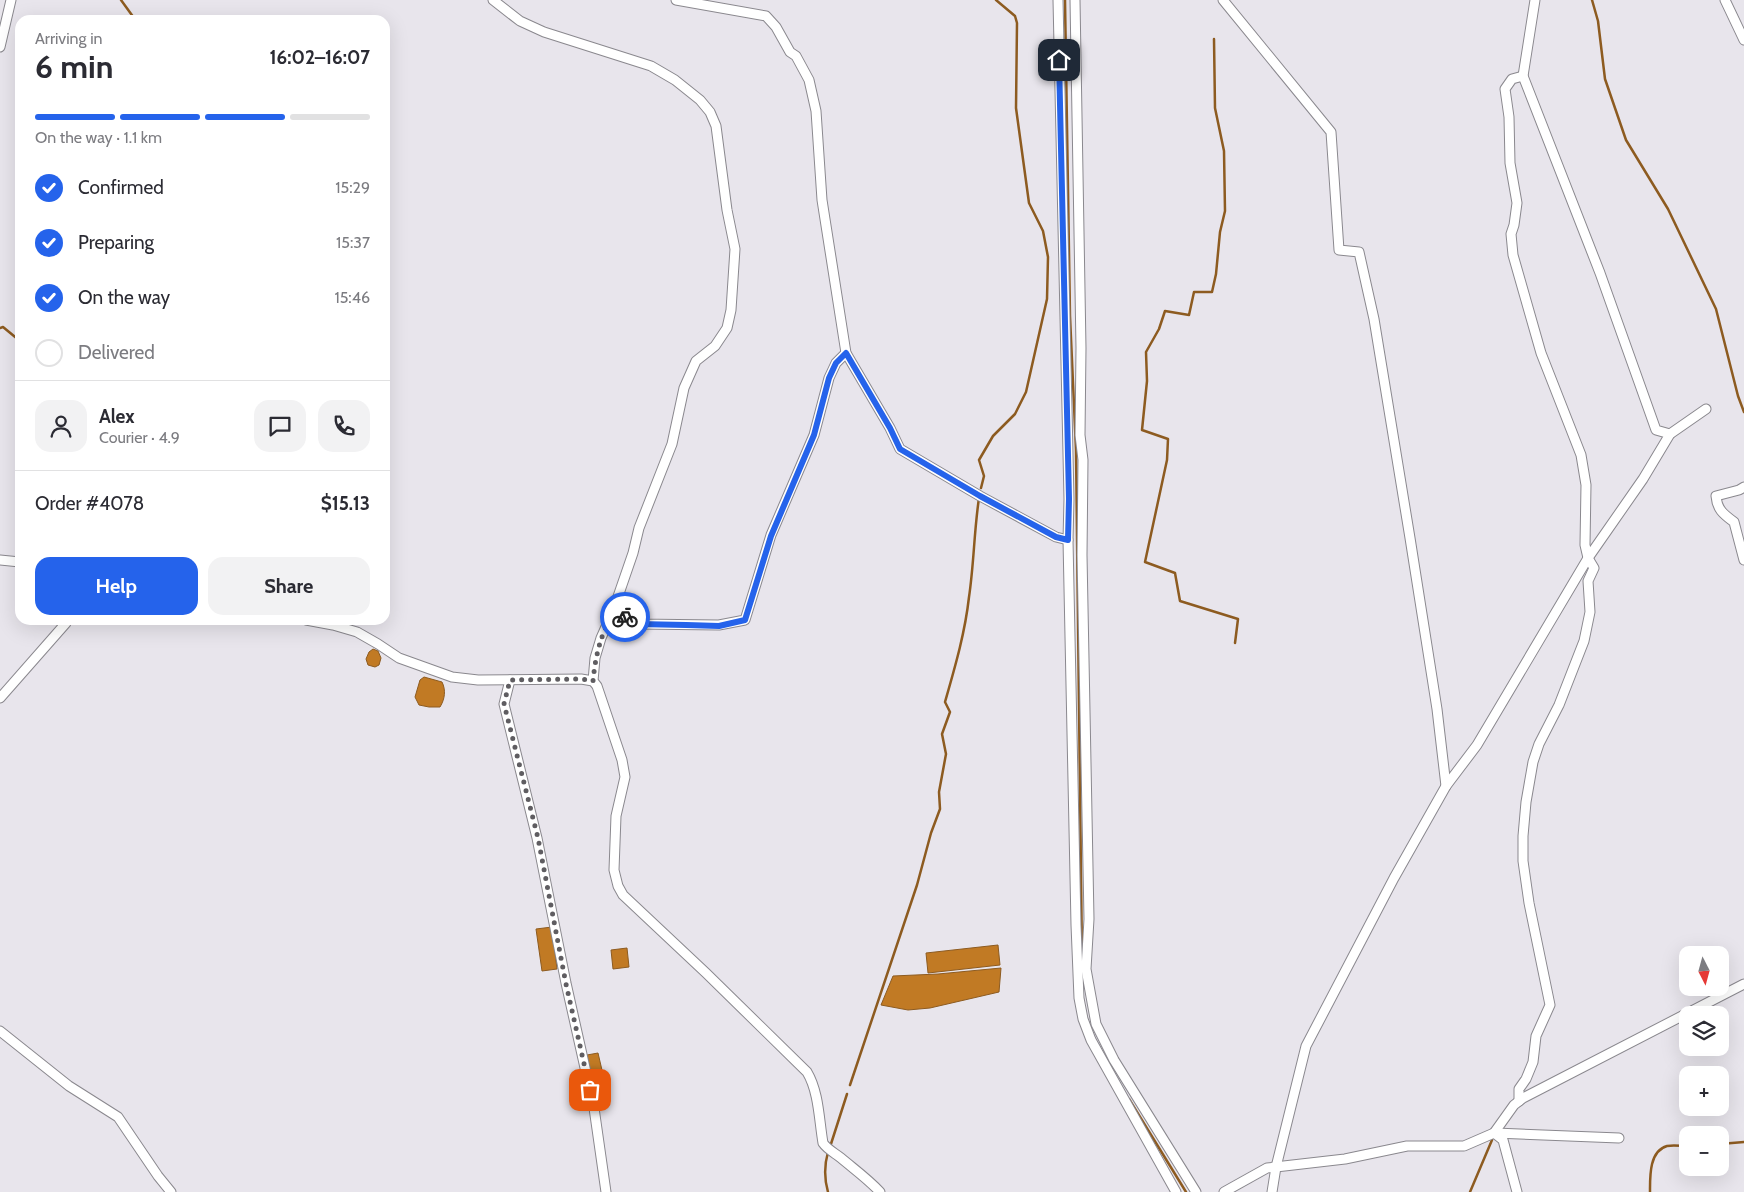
<!DOCTYPE html>
<html lang="en">
<head>
<meta charset="utf-8">
<style>
	:root { --surface:#fff; --page:#f2f2f3; --text:#2b2b33; --muted:#7c7c81; --line:#e1e1e2; --accent:#2563eb }
	body { margin:0; font-family:Cabin,sans-serif; background:var(--page); color:var(--text); height:100vh; display:flex; flex-direction:column; font-size:19px; white-space:nowrap }
	* { box-sizing:border-box; margin:0 }
	p { font-size:16px; color:var(--muted) }
	.icon { flex:none; width:28px; height:28px; fill:none; stroke:currentColor; stroke-width:2; stroke-linecap:round; stroke-linejoin:round }
	.map { position:relative; flex:1; overflow:hidden }
	.panel { position:absolute; left:15px; top:15px; width:375px; height:610px; display:flex; flex-direction:column; background:var(--surface); border-radius:15px; box-shadow:0 5px 20px #0002 }
	.panel>* { flex:none }
	.needle { width:32px; rotate:174deg }
	.tools { position:absolute; left:1679px; top:946px; display:grid; gap:10px }
	.tools a { display:grid; place-items:center; width:50px; height:50px; border-radius:10px; background:var(--surface); box-shadow:0 5px 20px #0002; font-size:25px }
	.pin { position:absolute; display:grid; place-items:center; width:42px; height:42px; color:#fff; margin:-21px; border-radius:10px; box-shadow:0 2px 8px #0006 }
	.courier { position:absolute; display:grid; place-items:center; width:50px; height:50px; margin:-25px; border:4px solid #2563eb; border-radius:50%; background:#fff; color:#222; box-shadow:0 1px 6px #0007 }
	.summary em { font-style:normal; font-weight:700 }
	.summary div { display:flex; flex-direction:column-reverse }
	.summary { display:flex; align-items:center; justify-content:space-between; height:85px; padding:0 20px }
	h1 { font-size:32px; font-weight:700; line-height:38px }
	.bar { display:grid; grid-template-columns:repeat(4,1fr); gap:8px 5px; align-content:center; height:60px; padding:0 20px }
	.bar i { height:6px; border-radius:4px; background:var(--line) }
	.bar .active { background:var(--accent) }
	.bar p { grid-column:span 4 }
	.line { display:flex; align-items:center; gap:12px; padding:0 20px; border-top:1px solid var(--line) }
	.line div { flex:1 }
	.round { display:grid; place-items:center; flex:none; width:52px; height:52px; border-radius:15px; background:var(--page) }
	ol { padding:0 20px; list-style:none }
	li { display:flex; align-items:center; gap:15px; height:55px }
	li p { margin-inline-start:auto }
	li .icon { padding:5px; border-radius:50%; background:var(--accent); color:#fff; stroke-width:4 }
	li:last-child { color:var(--muted) }
	li i { width:28px; height:28px; border:2px solid var(--line); border-radius:50% }
	.action { display:flex; gap:10px; margin-top:auto; padding:10px 20px }
	.action a { flex:1; height:58px; border-radius:15px; background:var(--accent); color:#fff; font-size:20px; font-weight:700; line-height:58px; text-align:center }
	.action a+a { background:var(--page); color:var(--text) }
	.map>svg:first-child { display:block }
	.water { fill:#c17a24; stroke:#8d5b20 }
	.lines { fill:none; stroke-linecap:round; stroke-linejoin:round }
	.stream { stroke:#8d5b20; stroke-width:2.5 }
	.minor-casing { stroke:#8a888e; stroke-width:11 }
	.minor { stroke:#fff; stroke-width:9 }
	.done { stroke:#5f5d61; stroke-width:5; stroke-dasharray:0 9 }
	.route { stroke:#2563eb; stroke-width:6 }
</style>
</head>
<body>
<div class="map">
<svg width="1744" height="1192" viewBox="0 0 1744 1192">
	<rect width="100%" height="100%" fill="#e8e5ec"/>
	<g class="water">
		<path d="M373 649 378 651 381 658 379 665 375 667 368 665 366 659 369 652Z"/>
		<path d="M424 677 442 682C446 690 445 699 440 707H429L419 705 415 697 420 680Z"/>
		<path d="M552 927 557 969 542 971 536 929Z"/>
		<path d="M998 945 1000 965 928 973 926 953Z"/>
		<path d="M627 948 629 967 613 969 611 950Z"/>
		<path d="M1001 968 999 992 930 1008 908 1010 881 1005 893 976 938 974Z"/>
		<path d="M598 1053 605 1083 593 1085 587 1055Z"/>
	</g>
	<g class="lines">
		<g class="stream">
			<path d="M121 0 134 18 133 20"/>
			<path d="M1065 0 1070 316 1076 450 1082 960"/>
			<path d="M1592 0 1598 21 1605 79 1626 140 1668 209 1716 309 1738 396 1744 412"/>
			<path d="M1214 39 1215 108 1224 151 1225 211 1220 232 1216 274 1212 292H1194L1189 315 1165 311 1159 329 1146 352 1147 381 1142 430 1168 439 1167 460 1145 562 1175 573 1180 601 1238 619 1235 643"/>
			<path d="M0 328 3 327 20 341"/>
			<path d="M981 488 984 476 979 460 993 436 1015 414 1026 392 1047 299 1048 257 1043 231 1029 203 1016 108 1017 23 1015 16 996 0"/>
			<path d="M850 1085 917 885 931 833 940 809 939 792 946 754 942 734 950 712 945 702C955 667 965 633 969 597 974 564 974 531 979 498"/>
			<path d="M1129 1099 1186 1192"/>
			<path d="M1720 1144 1744 1142"/>
			<path d="M830 1147 847 1094"/>
			<path d="M828 1192C824 1178 824 1166 828 1152"/>
			<path d="M1470 1192 1492 1140"/>
			<path d="M1650 1192C1650 1177 1649 1151 1667 1146 1673 1145 1681 1146 1688 1146"/>
		</g>
		<defs>
			<g id="minor">
				<path d="M493 0 520 21 544 32 651 66 675 80 700 100 710 112 716 126 727 210 735 249 731 310 727 328 715 346 696 361 684 388 672 444 639 528 633 553 613 611 601 638 595 658 593 681 597 686 622 760 625 777 616 816 614 870 618 886 623 895 706 973 807 1072C819 1092 819 1120 823 1143 828 1150 835 1153 841 1158 854 1169 868 1179 880 1192"/>
				<path d="M676 0 766 16 776 27 790 52 796 56 809 80 816 111 822 200 846 353 890 428 900 449 980 496 1056 537 1068 540"/>
				<path d="M1058 0 1069 499 1068 540 1076 925 1079 998 1083 1019 1091 1040 1176 1192"/>
				<path d="M1075 0 1081 348 1080 435 1083 460 1082 555 1089 919 1086 969 1096 1024 1114 1060 1196 1192"/>
				<path d="M1223 0 1331 132 1339 250 1359 252 1374 319 1410 538 1437 709 1446 786"/>
				<path d="M1535 0 1523 76 1600 273 1656 430 1670 434"/>
				<path d="M1725 0 1744 40"/>
				<path d="M0 47 11 0"/>
				<path d="M1744 487 1739 490 1716 496C1717 509 1723 514 1734 522L1744 560"/>
				<path d="M0 560 20 562"/>
				<path d="M613 611 637 624 719 625 745 620 771 535 814 435 829 378 836 363 846 353"/>
				<path d="M306 620 333 625 357 632 378 644 399 658 452 677 478 680 581 679 593 681"/>
				<path d="M510 680 504 704 537 838 566 983 594 1108 606 1192"/>
				<path d="M0 698 66 623 67 620"/>
				<path d="M0 1031 69 1086 118 1117 158 1176 171 1192"/>
				<path d="M1519 1101V1089L1526 1079 1533 1062 1536 1036 1550 1005 1529 903 1523 861V836L1526 802 1533 762 1539 744 1559 705 1584 641 1590 612 1588 581 1594 568 1588 558 1585 545 1586 485 1581 455 1541 353 1513 255 1511 234 1514 225 1517 203 1510 163 1509 117 1505 89 1512 79 1523 76"/>
				<path d="M1494 1133 1514 1105 1523 1098 1744 984"/>
				<path d="M1495 1133 1619 1138"/>
				<path d="M1224 1192 1267 1168 1345 1159 1407 1146H1464L1494 1133 1503 1140 1517 1192"/>
				<path d="M1272 1192 1276 1167 1306 1046 1394 878 1446 786 1477 745 1588 558 1643 479 1670 434 1706 409"/>
			</g>
		</defs>
		<use href="#minor" class="minor-casing"/>
		<use href="#minor" class="minor"/>
	</g>
	<g class="lines">
		<path class="done" d="M590 1090 566 984 538 838 504 704 510 680 581 679 593 681C596 651 601 637 613 610L625 617"/>
		<path class="route" d="M625 617 637 624 686 625 719 626 745 620 771 536 814 435 829 378 836 363 846 353 890 428 900 449 980 496 1056 537 1068 540 1069 499 1059 60"/>
	</g>
</svg>
<div class="tools">
<a><svg class="needle" viewBox="-14 -14 28 28"><path d="M0-13l5 13h-10z" fill="#e53935"/><path d="M0 13l5-13h-10z" fill="#7c7c81"/></svg></a>
<a><svg class="icon" aria-label="layers" viewBox="0 0 24 24"><path d="M12 4l9 5-9 5-9-5zM3 14l9 5 9-5"/></svg></a>
<a>+</a>
<a>−</a>
</div>
<div class="pin" style="left:590px;top:1090px;background:#ea580c"><svg class="icon" aria-label="bag" viewBox="0 0 24 24"><path d="M5 8h14l-1 12H6zM9 8a3 3 0 0 1 6 0"/></svg></div>
<div class="pin" style="left:1059px;top:60px;background:#1f2937"><svg class="icon" aria-label="home" viewBox="0 0 24 24"><path d="M3 11l9-7 9 7M6 9v11h12V9"/></svg></div>
<div class="courier" style="left:625px;top:617px"><svg class="icon" aria-label="bike" viewBox="0 0 24 24"><circle cx="6" cy="16" r="4"/><circle cx="18" cy="16" r="4"/><path d="M6 16l4-8h5l3 8M10 8l3 8H6M13 5h3"/></svg></div>
<section class="panel">
<div class="summary"><div><h1>6 min</h1><p>Arriving in</p></div><em>16:02–16:07</em></div>
<div class="bar"><i class="active"></i><i class="active"></i><i class="active"></i><i></i><p>On the way · 1.1 km</p></div>
<ol>
<li><svg class="icon" aria-label="check" viewBox="0 0 24 24"><path d="M5 12l5 5 9-10"/></svg>Confirmed<p>15:29</p></li>
<li><svg class="icon" aria-label="check" viewBox="0 0 24 24"><path d="M5 12l5 5 9-10"/></svg>Preparing<p>15:37</p></li>
<li><svg class="icon" aria-label="check" viewBox="0 0 24 24"><path d="M5 12l5 5 9-10"/></svg>On the way<p>15:46</p></li>
<li><i></i>Delivered</li>
</ol>
<div class="line" style="height:90px"><a class="round"><svg class="icon" aria-label="person" viewBox="0 0 24 24"><circle cx="12" cy="8" r="4"/><path d="M4 21q1-7 8-7t8 7"/></svg></a><div><b>Alex</b><p>Courier · 4.9</p></div><a class="round"><svg class="icon" aria-label="chat" viewBox="0 0 24 24"><path d="M4 5h16v11H9l-5 4z"/></svg></a><a class="round"><svg class="icon" aria-label="phone" viewBox="0 0 24 24"><path d="M5 4h4l2 5-3 2q2 4 5 5l2-3 5 2v4C11 20 4 13 5 4z"/></svg></a></div>
<div class="line" style="height:65px"><div>Order #4078</div><b>$15.13</b></div>
<div class="action"><a>Help</a><a>Share</a></div>
</section>
</div>
</body>
</html>
